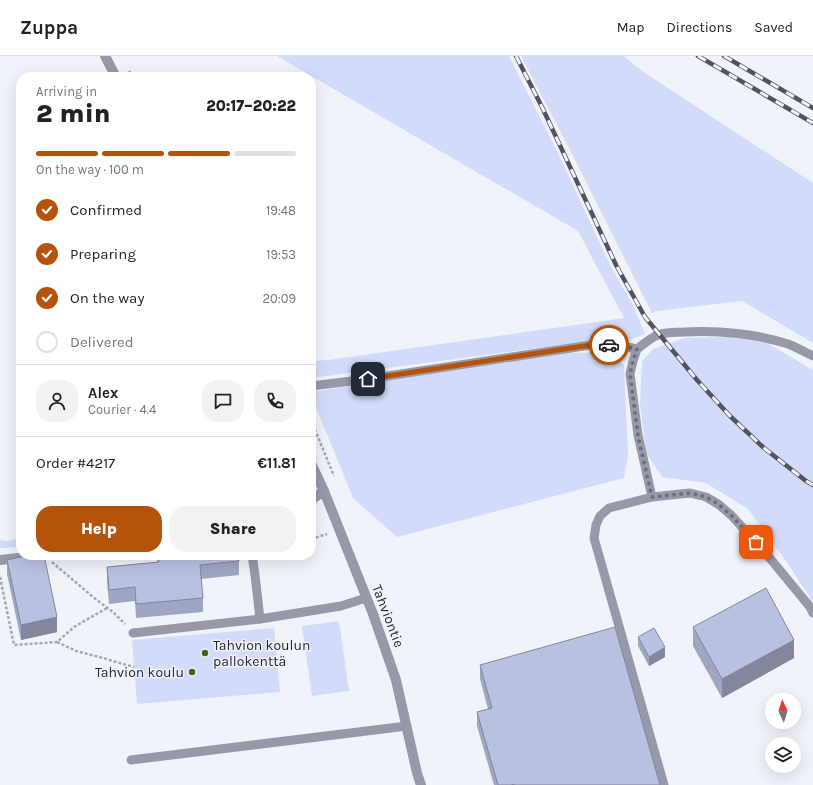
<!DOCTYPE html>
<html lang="en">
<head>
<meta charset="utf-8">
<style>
	:root { --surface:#fff; --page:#f2f2f2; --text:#222; --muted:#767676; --line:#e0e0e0; --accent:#b45309 }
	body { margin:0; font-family:Karla,sans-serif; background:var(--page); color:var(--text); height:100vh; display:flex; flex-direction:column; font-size:15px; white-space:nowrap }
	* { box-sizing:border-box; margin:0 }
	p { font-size:13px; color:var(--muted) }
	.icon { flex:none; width:22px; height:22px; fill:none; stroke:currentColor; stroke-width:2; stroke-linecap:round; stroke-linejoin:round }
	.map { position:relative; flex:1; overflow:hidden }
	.details { position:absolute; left:16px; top:16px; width:300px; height:488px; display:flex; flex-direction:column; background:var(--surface); border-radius:16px; box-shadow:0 4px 16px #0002 }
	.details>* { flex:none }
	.needle { width:26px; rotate:356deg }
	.buttons { position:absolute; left:765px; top:637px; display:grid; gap:8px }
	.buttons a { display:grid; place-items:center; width:36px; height:36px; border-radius:50%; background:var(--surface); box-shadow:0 4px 16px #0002; font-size:20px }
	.pin { position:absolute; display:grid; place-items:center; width:34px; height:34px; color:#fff; margin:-17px; border-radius:8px; box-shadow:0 2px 6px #0006 }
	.courier { position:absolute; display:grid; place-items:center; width:40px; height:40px; margin:-20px; border:3px solid #b45309; border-radius:50%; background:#fff; color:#222; box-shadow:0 1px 5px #0007 }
	.head em { font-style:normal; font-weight:800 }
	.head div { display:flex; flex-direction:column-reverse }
	.head { display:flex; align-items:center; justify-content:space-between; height:68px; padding:0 20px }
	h1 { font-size:26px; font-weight:800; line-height:30px }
	.bar { display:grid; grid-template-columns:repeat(4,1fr); gap:6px 4px; align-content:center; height:48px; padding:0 20px }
	.bar i { height:5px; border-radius:3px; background:var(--line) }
	.bar .active { background:var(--accent) }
	.bar p { grid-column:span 4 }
	.line { display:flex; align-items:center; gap:10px; padding:0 20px; border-top:1px solid var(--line) }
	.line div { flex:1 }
	.round { display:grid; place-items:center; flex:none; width:42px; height:42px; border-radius:16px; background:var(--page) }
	ol { padding:0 20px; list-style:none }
	li { display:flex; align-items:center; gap:12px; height:44px }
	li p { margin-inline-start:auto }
	li .icon { padding:4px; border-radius:50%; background:var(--accent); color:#fff; stroke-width:4 }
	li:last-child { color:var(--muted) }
	li i { width:22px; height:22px; border:2px solid var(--line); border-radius:50% }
	.primary-button { display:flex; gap:8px; margin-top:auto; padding:8px 20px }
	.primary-button a { flex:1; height:46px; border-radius:16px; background:var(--accent); color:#fff; font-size:16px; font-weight:800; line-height:46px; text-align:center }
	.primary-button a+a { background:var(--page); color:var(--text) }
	header { display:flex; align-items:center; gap:24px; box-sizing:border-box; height:56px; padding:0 20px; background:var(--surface); border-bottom:1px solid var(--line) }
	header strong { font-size:19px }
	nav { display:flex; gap:22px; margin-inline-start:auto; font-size:14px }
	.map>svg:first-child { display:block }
	.green { fill:#d3dbfb }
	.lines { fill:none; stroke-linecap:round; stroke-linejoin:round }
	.path { stroke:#a5a8b1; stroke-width:2.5; stroke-dasharray:3 2; stroke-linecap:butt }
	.lane { stroke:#969aa8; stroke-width:9 }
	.street { stroke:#969aa8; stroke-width:10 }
	.rail-casing { stroke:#51545f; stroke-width:4.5 }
	.rail { stroke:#f1f3fa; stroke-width:3; stroke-dasharray:9; stroke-linecap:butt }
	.wall { fill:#9fa6c2 }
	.shaded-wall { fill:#82879e }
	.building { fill:#b9c1e1; stroke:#82879e }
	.done { stroke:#6c6e79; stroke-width:4; stroke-dasharray:0 7.2 }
	.route { stroke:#b45309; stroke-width:5 }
	.poi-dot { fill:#4c6310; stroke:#f1f3fa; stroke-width:1.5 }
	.labels { text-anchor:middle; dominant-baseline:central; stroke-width:3; stroke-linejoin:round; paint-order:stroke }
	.street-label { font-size:14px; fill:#242733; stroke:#f1f3fa }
	.poi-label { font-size:14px; fill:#242733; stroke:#f1f3fa; text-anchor:start }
</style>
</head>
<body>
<header>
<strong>Zuppa</strong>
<nav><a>Map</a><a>Directions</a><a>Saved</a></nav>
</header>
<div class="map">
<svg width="813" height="729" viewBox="0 0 813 729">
	<rect width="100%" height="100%" fill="#f1f3fa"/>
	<g class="green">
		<path d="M277 0H509L560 101 611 211 632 247 645 278 632 283 569 288 311 322V305L328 304 624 262 578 175Z"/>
		<path d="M521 0H624L642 15 813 127V287L742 245 656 255 652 257 571 96Z"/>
		<path d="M728 281 767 287 813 314V546L788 508 748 453 706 427 662 421 646 397 640 348 642 305 653 293 684 282Z"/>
		<path d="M607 296 624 309 628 399 624 422 397 481 353 442 311 339V336L568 297Z"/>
		<path d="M21 482V491L0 492V484L6 485Z"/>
		<path d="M339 565 349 635 312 640 302 570Z"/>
		<path d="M274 572 280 636 137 648 132 584Z"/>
	</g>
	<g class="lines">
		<g class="path">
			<path d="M129 15 133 21"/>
			<path d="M311 364 334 420"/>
			<path d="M311 483 327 478"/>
			<path d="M52 506 93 541 113 556 125 568"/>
			<path d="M0 521 14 589 57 586 74 571 107 552"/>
			<path d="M57 586 76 595 103 602 123 608 134 611"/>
		</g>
		<g class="lane">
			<path d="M637 293 633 305 630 318 632 333 638 379 652 441"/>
			<path d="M311 330 368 323 597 288 617 289 637 293C644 288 650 282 658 279 666 276 677 276 685 276 718 274 757 278 788 288 796 291 805 296 813 300"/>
			<path d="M252 499 255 519 260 563"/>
			<path d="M133 577 260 563 341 550 366 542"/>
			<path d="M131 704 407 670"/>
			<path d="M664 729 594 482 596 469 600 460 609 452 652 441 690 437 706 441 718 448 731 459 764 495 810 551 813 557"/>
		</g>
		<g class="street">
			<path d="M105 0 116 21"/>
			<path d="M311 407 324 435 373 558 396 624 417 717 421 729"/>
			<path d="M311 444 324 435"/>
			<path d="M0 504 43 499"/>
		</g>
		<defs>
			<g id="rail">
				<path d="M516 0 542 51 616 209 645 261 697 324 730 360 764 392 806 425 813 429"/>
				<path d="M698 0 813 67"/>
				<path d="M724 0 813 52"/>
			</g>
		</defs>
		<use href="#rail" class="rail-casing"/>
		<use href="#rail" class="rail"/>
	</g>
	<g class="wall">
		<path d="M157 499H239V519L201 523 203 542V556L136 562 135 545 109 548 107 525V511L157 506Z"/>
		<path d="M7 504 57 576 21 584 7 518Z"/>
		<path d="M693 571 794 602 722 642 693 590Z"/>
		<path d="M638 581 665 601 649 610 638 590Z"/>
		<path d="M480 609 660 729H494L477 670V656L488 653 480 623Z"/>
	</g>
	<g class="shaded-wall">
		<path d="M57 561V576L21 584V569Z"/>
		<path d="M794 584V602L722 642V623Z"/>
		<path d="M665 591V601L649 610V601Z"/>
	</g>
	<g class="building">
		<path d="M29 499H44L57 561 21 569 7 504Z"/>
		<path d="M158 499H239V505L200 509 203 542 136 548 135 531 109 534 107 511 159 506Z"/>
		<path d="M766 532 794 584 722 623 693 571Z"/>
		<path d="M615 571 660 729H514V728L511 729H498L477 656 492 652 480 609Z"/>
		<path d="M654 572 665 591 649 601 638 581Z"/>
	</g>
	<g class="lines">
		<path class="done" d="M609 289H617L637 293 633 305 630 318 632 333 638 380 652 441 690 437 706 441 718 448 731 459 756 486"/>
		<path class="route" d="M368 323 597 288 609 289"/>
	</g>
	<g class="poi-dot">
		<circle cx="205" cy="597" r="4"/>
		<circle cx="192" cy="616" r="4"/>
	</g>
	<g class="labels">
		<g class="street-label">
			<text transform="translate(388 560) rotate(69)">Tahviontie</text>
		</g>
		<g class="poi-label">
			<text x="213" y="589">Tahvion koulun<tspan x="213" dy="16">pallokenttä</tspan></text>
			<text x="184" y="616" text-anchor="end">Tahvion koulu</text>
		</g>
	</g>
</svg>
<div class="buttons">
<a><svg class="needle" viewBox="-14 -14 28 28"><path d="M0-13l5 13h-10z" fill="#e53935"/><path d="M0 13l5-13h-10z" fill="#767676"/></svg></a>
<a><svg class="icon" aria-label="layers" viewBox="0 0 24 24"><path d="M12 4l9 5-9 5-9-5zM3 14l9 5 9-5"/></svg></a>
</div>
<div class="pin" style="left:756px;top:486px;background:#ea580c"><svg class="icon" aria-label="bag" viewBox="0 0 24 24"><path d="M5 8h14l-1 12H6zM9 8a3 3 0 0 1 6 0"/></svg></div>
<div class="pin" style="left:368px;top:323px;background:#1f2937"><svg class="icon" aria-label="home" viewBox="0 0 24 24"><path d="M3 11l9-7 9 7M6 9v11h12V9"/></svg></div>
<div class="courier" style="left:609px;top:289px"><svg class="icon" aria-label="car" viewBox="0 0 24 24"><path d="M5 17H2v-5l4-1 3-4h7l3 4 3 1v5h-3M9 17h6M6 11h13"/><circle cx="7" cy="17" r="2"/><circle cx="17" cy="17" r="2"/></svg></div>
<section class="details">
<div class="head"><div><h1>2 min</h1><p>Arriving in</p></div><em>20:17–20:22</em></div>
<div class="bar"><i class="active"></i><i class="active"></i><i class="active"></i><i></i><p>On the way · 100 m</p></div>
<ol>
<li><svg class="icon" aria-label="check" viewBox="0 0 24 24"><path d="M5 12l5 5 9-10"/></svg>Confirmed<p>19:48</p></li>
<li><svg class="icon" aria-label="check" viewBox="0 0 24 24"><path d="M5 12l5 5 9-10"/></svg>Preparing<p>19:53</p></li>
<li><svg class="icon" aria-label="check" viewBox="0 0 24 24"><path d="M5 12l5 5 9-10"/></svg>On the way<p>20:09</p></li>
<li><i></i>Delivered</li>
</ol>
<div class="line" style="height:72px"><a class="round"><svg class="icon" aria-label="person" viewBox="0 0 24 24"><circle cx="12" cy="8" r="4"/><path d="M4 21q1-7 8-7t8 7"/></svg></a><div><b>Alex</b><p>Courier · 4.4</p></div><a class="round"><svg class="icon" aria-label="chat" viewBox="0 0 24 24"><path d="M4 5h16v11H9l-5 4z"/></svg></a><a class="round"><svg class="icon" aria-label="phone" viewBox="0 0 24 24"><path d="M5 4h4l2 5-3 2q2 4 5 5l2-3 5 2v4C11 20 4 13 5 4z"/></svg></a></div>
<div class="line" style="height:52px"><div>Order #4217</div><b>€11.81</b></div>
<div class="primary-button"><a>Help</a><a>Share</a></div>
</section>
</div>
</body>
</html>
